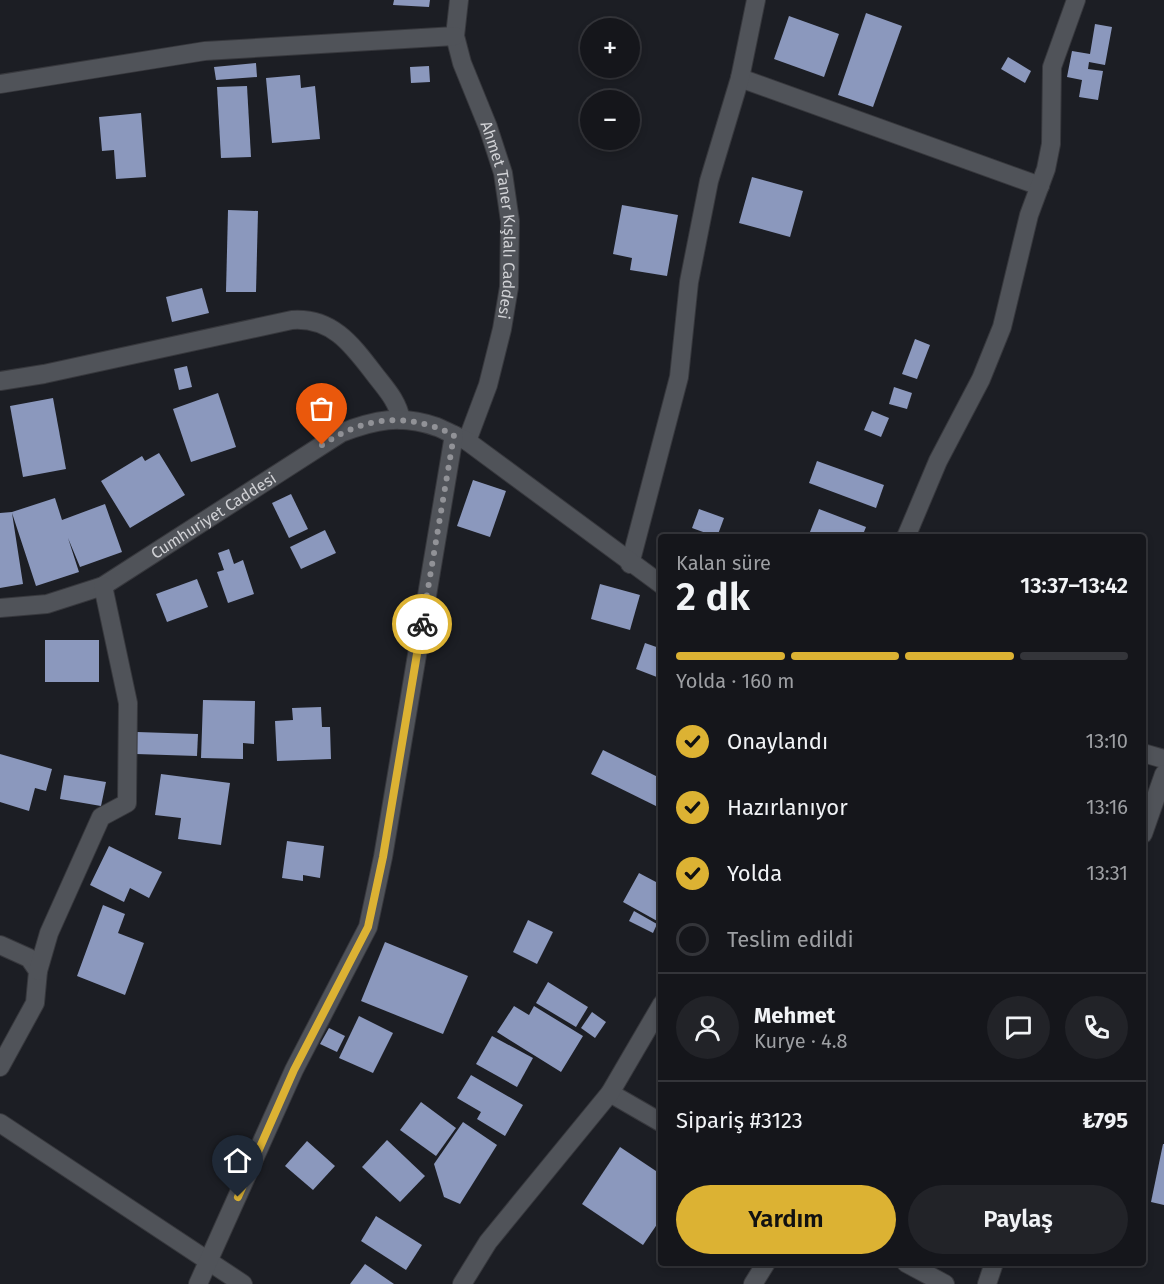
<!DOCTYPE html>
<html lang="tr">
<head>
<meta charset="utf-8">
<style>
	:root { --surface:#15161b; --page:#222328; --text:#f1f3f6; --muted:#9d9fa3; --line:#34353a; --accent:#dcb233 }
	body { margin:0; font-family:"Fira Sans",sans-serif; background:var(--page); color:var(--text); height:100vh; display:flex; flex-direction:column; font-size:22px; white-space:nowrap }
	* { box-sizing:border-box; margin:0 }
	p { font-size:20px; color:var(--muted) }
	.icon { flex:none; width:33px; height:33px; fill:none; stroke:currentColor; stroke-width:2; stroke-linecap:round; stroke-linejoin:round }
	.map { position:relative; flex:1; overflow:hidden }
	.sheet { position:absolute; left:658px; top:534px; width:488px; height:732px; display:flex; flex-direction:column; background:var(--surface); border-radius:6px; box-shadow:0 3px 9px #0003,0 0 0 2px var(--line) }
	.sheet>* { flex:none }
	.fabs { position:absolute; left:580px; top:18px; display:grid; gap:12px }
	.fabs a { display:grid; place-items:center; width:60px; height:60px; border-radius:50%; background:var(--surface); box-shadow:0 3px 9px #0003,0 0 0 2px var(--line); font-size:30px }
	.pin { position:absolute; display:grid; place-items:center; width:51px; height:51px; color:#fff; margin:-62px -26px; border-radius:50% 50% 50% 0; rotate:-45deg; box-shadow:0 0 6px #0007 }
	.pin .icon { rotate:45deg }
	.courier { position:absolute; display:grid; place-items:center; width:60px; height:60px; margin:-30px; border:4px solid #dcb233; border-radius:50%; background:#fff; color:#222; box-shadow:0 2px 8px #0007 }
	.overview em { font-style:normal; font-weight:600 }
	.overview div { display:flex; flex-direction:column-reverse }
	.overview { display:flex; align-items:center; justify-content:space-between; height:102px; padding:0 18px }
	h1 { font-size:39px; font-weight:600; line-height:45px }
	.bar { display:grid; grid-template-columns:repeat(4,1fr); gap:9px 6px; align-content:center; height:72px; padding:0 18px }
	.bar i { height:8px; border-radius:4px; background:var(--line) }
	.bar .current { background:var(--accent) }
	.bar p { grid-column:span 4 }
	.line { display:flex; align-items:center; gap:15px; padding:0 18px; border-top:2px solid var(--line) }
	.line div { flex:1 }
	.round { display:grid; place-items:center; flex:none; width:63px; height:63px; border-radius:32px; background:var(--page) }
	ol { padding:0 18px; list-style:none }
	li { display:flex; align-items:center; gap:18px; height:66px }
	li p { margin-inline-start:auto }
	li .icon { padding:6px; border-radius:50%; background:var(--accent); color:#111; stroke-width:4 }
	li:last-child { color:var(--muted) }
	li i { width:33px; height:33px; border:3px solid var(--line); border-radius:50% }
	.action { display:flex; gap:12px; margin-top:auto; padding:12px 18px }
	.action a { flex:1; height:69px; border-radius:36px; background:var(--accent); color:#111; font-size:24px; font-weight:600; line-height:69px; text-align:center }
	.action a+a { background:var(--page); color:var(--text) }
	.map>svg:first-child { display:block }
	.building { fill:#8b98bd }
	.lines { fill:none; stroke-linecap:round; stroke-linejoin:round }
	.minor-casing { stroke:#37383d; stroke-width:20 }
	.minor { stroke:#505359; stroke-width:18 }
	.done { stroke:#919297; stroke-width:6; stroke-dasharray:0 10.8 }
	.route { stroke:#dcb233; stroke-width:8 }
	.labels { text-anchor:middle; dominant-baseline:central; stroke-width:6; stroke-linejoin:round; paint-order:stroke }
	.street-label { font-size:16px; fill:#d0d1d5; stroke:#1c1e24 }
</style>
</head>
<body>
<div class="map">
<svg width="1164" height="1284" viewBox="0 0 1164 1284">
	<rect width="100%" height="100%" fill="#1c1e24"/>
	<g class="building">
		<path d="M394 0H430L429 7 393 5Z"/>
		<path d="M866 13 902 26 873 107 838 95Z"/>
		<path d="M789 16 839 34 824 77 774 59Z"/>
		<path d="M1095 24 1112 27 1105 65 1089 62 1088 69 1103 71 1098 100 1079 97 1082 80 1067 77 1072 51 1090 54Z"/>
		<path d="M1008 57 1031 71 1025 83 1001 69Z"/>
		<path d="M256 63 257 77 216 80 214 67Z"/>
		<path d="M429 66 430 82 411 83 410 67Z"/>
		<path d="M300 75 301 88 315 86 320 139 272 143 266 78Z"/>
		<path d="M247 86 251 157 221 158 217 87Z"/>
		<path d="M141 113 146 177 116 179 114 150 102 151 99 117Z"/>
		<path d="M752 177 803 191 790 237 739 223Z"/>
		<path d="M622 205 678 215 667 276 630 270 632 258 613 254Z"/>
		<path d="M228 210 258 211 256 292H226Z"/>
		<path d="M202 288 209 313 172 322 166 297Z"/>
		<path d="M915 339 930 345 917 379 902 374Z"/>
		<path d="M187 366 192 387 179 390 174 369Z"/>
		<path d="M894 387 912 393 907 409 889 404Z"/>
		<path d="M218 393 236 447 191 462 173 409Z"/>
		<path d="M53 398 66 469 23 477 10 406Z"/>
		<path d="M872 411 889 418 881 437 864 430Z"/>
		<path d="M159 453 185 495 130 528 101 481 142 456 145 461Z"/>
		<path d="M817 461 884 485 876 508 809 483Z"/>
		<path d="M473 480 506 491 490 537 457 526Z"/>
		<path d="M291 494 308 529 289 538 272 503Z"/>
		<path d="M55 498 62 520 105 504 122 552 80 567 68 538 79 572 36 586 12 513 23 584 0 588V513L12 512Z"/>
		<path d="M699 509 724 518 717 537 692 528Z"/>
		<path d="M819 509 866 527 862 537H808Z"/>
		<path d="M325 530 336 553 301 569 290 547Z"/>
		<path d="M229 549 234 564 243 560 254 594 228 603 217 572 224 570 218 553Z"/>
		<path d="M197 579 208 607 167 622 156 594Z"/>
		<path d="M600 584 640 595 630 630 591 619Z"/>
		<rect x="45" y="640" width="54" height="42"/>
		<path d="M645 643 662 649V679L636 669Z"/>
		<path d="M203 700 255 701 254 744 243 743V759L201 758Z"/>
		<path d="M321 707 322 727H330L331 759 277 761 275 721 293 720 292 708Z"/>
		<path d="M137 732 198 734 197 756 136 754Z"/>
		<path d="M603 750 662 779V809L591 774Z"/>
		<path d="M0 754 52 769 46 791 35 788 29 811 0 802Z"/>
		<path d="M161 774 230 783 221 845 178 839 181 818 155 815Z"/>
		<path d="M64 775 106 782 101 806 60 799Z"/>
		<path d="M287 841 324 846 320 878 303 875V881L282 878Z"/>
		<path d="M109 846 162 872 149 898 130 888 124 902 90 885Z"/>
		<path d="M662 871V918L659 922 623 902 639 873 656 882Z"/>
		<path d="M103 905 125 914 118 933 144 943 125 995 77 976Z"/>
		<path d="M634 911 657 924 653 933 629 921Z"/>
		<path d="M528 920 553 932 537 964 513 952Z"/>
		<path d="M385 942 468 976 443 1034 361 1001Z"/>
		<path d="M548 982 588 1007 576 1027 536 1003Z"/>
		<path d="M514 1006 529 1015 534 1006 583 1036 561 1072 497 1032Z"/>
		<path d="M592 1012 606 1022 595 1038 581 1028Z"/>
		<path d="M359 1016 393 1033 373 1073 339 1058Z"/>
		<path d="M329 1028 345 1036 337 1052 320 1044Z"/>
		<path d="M492 1036 533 1058 517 1087 476 1064Z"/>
		<path d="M471 1075 523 1105 505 1136 477 1119 481 1112 457 1098Z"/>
		<path d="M421 1102 456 1128 436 1156 400 1130Z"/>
		<path d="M463 1122 497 1145 460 1204 444 1197 434 1164Z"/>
		<path d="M387 1140 425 1176 400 1202 362 1167Z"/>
		<path d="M307 1141 335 1166 313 1190 285 1166Z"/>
		<path d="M1163 1144H1164V1205L1151 1202Z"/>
		<path d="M620 1147 662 1175V1217L643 1245 582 1204Z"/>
		<path d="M376 1216 422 1245 406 1270 361 1241Z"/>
		<path d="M365 1264 394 1284H350Z"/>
	</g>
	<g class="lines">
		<defs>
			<g id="minor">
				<path id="s1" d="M459 0 455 36 462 63 488 127 503 173 510 221 509 287 502 329 488 385 467 441"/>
				<path d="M740 78 1040 186"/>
				<path d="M0 84 205 51 455 36"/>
				<path d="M0 381 44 374 292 320C333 317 353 346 376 376 387 390 398 402 401 420"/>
				<path d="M906 537 938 461 981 379 1002 327 1029 215 1046 169 1051 144 1052 67 1076 0"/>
				<path d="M630 564 679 377 689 282 709 181 740 78 756 0"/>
				<path id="s2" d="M0 608 47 604 103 586 341 433C374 420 401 414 437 427 447 431 457 437 467 441L662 585"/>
				<path d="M1143 753 1164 759"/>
				<path d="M1143 834 1164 774"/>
				<path d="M0 945 29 958 38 971 35 1003 0 1067"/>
				<path d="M38 971 49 933 101 817 127 803 128 703 103 586"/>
				<path d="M610 1093 662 1123"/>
				<path d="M0 1123 243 1284"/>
				<path d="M906 1263 945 1284"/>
				<path d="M198 1284 294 1070 368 927 383 857 454 435"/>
				<path d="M462 1284 488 1242 610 1093 662 1004"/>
				<path d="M753 1284 766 1263"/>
				<path d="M987 1284 994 1263"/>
			</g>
		</defs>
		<use href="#minor" class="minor-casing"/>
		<use href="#minor" class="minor"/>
	</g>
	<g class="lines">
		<path class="done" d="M322 445C366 416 406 412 454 435L422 624"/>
		<path class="route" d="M238 1197 294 1070 368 927 383 857 422 624"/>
	</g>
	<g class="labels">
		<g class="street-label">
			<text stroke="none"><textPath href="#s1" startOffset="228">Ahmet Taner Kışlalı Caddesi</textPath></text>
			<text stroke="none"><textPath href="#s2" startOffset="237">Cumhuriyet Caddesi</textPath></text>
		</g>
	</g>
</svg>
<div class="fabs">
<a>+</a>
<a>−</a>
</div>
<div class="pin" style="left:322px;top:445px;background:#ea580c"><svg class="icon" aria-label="bag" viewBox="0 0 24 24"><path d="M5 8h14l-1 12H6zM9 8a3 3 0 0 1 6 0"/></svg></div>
<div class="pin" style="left:238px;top:1197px;background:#1f2937"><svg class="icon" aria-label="home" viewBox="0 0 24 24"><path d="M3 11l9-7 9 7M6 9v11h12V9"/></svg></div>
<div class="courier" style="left:422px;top:624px"><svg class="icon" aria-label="bike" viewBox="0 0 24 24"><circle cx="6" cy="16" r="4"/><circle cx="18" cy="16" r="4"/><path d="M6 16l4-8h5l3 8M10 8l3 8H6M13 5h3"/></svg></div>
<section class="sheet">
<div class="overview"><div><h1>2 dk</h1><p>Kalan süre</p></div><em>13:37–13:42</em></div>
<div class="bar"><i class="current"></i><i class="current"></i><i class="current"></i><i></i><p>Yolda · 160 m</p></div>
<ol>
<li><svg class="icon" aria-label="check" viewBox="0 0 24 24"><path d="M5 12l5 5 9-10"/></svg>Onaylandı<p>13:10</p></li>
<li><svg class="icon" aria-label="check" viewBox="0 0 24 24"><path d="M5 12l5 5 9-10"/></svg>Hazırlanıyor<p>13:16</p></li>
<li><svg class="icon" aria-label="check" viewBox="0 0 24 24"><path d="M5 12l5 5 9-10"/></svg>Yolda<p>13:31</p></li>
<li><i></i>Teslim edildi</li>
</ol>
<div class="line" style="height:108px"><a class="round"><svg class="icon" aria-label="person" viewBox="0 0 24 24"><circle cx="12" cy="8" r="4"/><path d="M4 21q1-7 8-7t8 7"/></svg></a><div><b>Mehmet</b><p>Kurye · 4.8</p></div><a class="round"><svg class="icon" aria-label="chat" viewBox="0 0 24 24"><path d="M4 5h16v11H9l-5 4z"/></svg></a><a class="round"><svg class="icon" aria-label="phone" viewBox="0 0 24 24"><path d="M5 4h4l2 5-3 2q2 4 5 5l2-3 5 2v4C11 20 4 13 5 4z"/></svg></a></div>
<div class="line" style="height:78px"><div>Sipariş #3123</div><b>₺795</b></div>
<div class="action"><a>Yardım</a><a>Paylaş</a></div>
</section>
</div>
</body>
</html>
